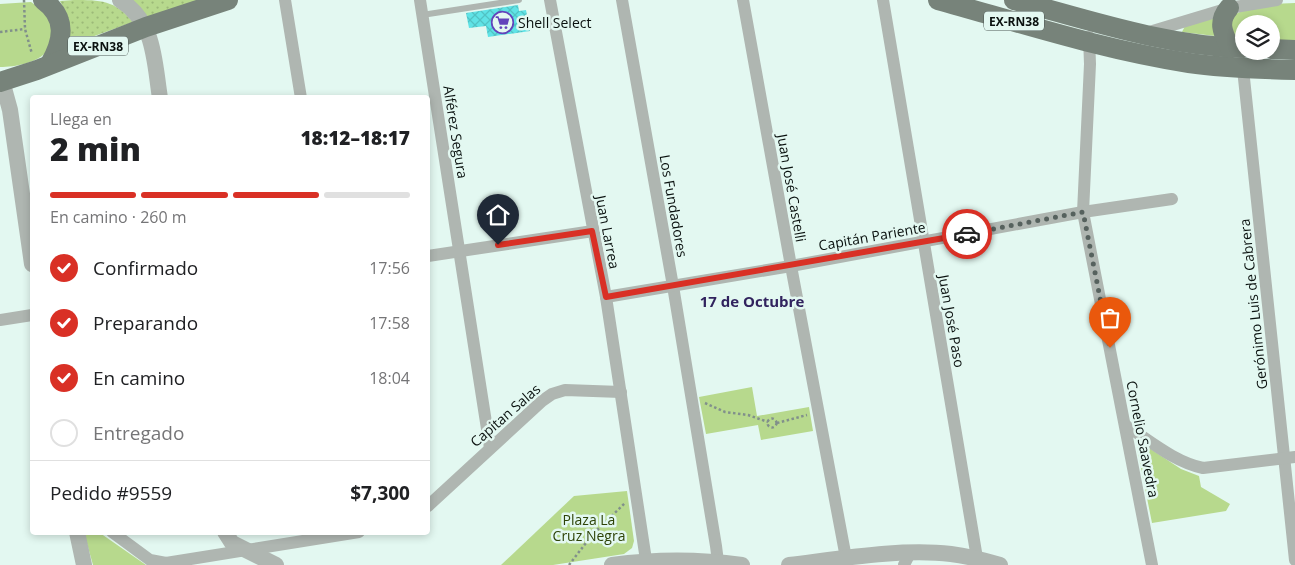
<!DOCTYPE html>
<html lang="es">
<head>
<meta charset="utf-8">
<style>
	:root { --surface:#fff; --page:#f6f6f6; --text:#202124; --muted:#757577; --line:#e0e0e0; --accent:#d93025 }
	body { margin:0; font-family:"Open Sans",sans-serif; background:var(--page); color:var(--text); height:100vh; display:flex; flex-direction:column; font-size:19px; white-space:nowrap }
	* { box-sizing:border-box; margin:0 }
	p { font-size:16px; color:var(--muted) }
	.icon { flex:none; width:28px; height:28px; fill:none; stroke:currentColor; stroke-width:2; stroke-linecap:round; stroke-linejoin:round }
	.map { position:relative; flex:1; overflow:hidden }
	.details { position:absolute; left:30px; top:95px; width:400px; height:440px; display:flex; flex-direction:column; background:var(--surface); border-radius:5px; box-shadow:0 2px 8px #0003 }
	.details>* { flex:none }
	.tools { position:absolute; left:1235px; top:15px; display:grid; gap:10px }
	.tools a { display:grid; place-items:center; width:45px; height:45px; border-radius:50%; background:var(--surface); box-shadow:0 2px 8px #0003; font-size:25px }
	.pin { position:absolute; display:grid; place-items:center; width:42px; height:42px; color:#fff; margin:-51px -21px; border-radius:50% 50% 50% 0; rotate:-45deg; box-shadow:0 0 5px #0007 }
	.pin .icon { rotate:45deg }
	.courier { position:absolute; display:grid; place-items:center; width:50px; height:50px; margin:-25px; border:4px solid #d93025; border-radius:50%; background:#fff; color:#222; box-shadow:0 1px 6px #0007 }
	.summary em { font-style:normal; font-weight:800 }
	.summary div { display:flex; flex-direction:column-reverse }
	.summary { display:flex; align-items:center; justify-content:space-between; height:85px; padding:0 20px }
	h1 { font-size:32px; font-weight:800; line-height:38px }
	.bar { display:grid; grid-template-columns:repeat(4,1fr); gap:8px 5px; align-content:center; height:60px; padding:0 20px }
	.bar i { height:6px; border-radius:4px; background:var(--line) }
	.bar .active { background:var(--accent) }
	.bar p { grid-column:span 4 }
	.line { display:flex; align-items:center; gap:12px; padding:0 20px; border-top:1px solid var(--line) }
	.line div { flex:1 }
	ol { padding:0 20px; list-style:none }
	li { display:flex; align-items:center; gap:15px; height:55px }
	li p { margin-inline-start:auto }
	li .icon { padding:5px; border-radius:50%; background:var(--accent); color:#fff; stroke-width:4 }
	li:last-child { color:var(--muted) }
	li i { width:28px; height:28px; border:2px solid var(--line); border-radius:50% }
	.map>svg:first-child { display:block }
	.grass { fill:url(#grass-dots) }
	.park { fill:#b7d98d }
	.building { fill:url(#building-cross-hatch) }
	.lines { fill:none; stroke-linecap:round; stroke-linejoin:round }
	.path { stroke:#81908b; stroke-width:2.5; stroke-dasharray:2.5 2.5; stroke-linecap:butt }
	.service { stroke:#afb6b1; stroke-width:6 }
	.minor { stroke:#afb6b1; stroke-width:12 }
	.tertiary { stroke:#afb6b1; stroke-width:16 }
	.primary { stroke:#77837a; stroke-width:20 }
	.done { stroke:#56625e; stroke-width:5; stroke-dasharray:0 9 }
	.route { stroke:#d93025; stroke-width:6 }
	.labels { text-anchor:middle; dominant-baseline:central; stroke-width:5; stroke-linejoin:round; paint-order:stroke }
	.shield { fill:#e3f8f1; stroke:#4b5653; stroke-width:1 }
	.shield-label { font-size:12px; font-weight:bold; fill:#0a110f }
	.poi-label { font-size:14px; fill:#0a110f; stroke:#e3f8f1; text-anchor:start }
	.street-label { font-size:14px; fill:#0a110f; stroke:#e3f8f1 }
	.park-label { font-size:14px; fill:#2e4307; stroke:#e3f8f1 }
	.neighbourhood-label { font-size:15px; font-weight:bold; fill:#31235e; stroke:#e3f8f1 }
</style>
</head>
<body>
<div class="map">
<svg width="1295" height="565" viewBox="0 0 1295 565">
	<defs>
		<pattern id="grass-dots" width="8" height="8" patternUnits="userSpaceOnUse" patternTransform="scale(1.25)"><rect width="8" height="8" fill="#b7d98d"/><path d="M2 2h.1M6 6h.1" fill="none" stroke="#9cb978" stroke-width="1.8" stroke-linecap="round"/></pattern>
		<pattern id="building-cross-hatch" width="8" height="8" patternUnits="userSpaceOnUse" patternTransform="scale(1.25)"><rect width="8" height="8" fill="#5fe3e6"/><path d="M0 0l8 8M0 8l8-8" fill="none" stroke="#51c2c4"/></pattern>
	</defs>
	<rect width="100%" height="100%" fill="#e3f8f1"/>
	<g class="grass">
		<path d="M74 0C100 0 115 0 133 22L67 46 66 13 60 1Z"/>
		<path d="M132 0H202L146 17Z"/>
	</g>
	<g class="park">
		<path d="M31 2 45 12 54 31C53 37 51 45 48 50 38 63 15 67 0 67V4Z"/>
		<path d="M1295 3V41L1271 40V24H1244V38H1235L1229 19C1244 5 1275 4 1295 3Z"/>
		<path d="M1214 17 1215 36 1182 32 1185 26Z"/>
		<path d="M752 387 757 416 809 407 813 431 761 440 758 425 706 434 699 397Z"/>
		<path d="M1139 444H1143L1181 469 1199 476 1201 487 1230 504 1226 511 1152 523 1137 448Z"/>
		<path d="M627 491 634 541 632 548 624 554 553 565H501L574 496Z"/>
		<path d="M84 533H100L146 565H93Z"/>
	</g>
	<path class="building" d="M518 5 519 11 526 10 530 31 488 37 486 26 469 28 466 13Z"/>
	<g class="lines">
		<g class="path">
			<path d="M24 0 25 29 32 54"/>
			<path d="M0 32 25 29"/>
			<path d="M705 403 725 412 748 415 768 422"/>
			<circle cx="772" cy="423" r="4.5"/>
			<path d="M777 423 807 415"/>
			<path d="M569 565 592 535 625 503"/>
		</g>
		<path class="service" d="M422 15 519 0"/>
		<g class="minor">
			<path d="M285 0 301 98"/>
			<path d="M420 0 490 448"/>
			<path d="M550 0 606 297 646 560"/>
			<path d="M622 0 673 286 716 546 718 562 716 565"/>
			<path d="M743 0 791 266 846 558"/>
			<path d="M883 0 977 558"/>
			<path d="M1146 33 1229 8 1277 0"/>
			<path d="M1089 37 1090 64 1083 212 1152 565"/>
			<path d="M1240 63 1243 69 1295 560"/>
			<path d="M428 256 593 231"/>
			<path d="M606 297 791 266 1083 212 1172 199"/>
			<path d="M0 320 32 315"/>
			<path d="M1125 425C1149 440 1174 462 1203 468L1295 457"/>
			<path d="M428 506 542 401 552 394 565 390 621 392"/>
			<path d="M112 532 150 560 166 563 359 532"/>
			<path d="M904 565 910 553"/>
		</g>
		<g class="tertiary">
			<path d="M120 0C155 22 154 60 160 98"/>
			<path d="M2 81 10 110 32 264"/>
			<path d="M77 532 84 565"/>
			<path d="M225 532 232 543 276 565"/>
			<path d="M612 565C656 559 698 559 742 565"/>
			<path d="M789 565C839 559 901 548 951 554 967 556 983 560 1000 565"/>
		</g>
		<g class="primary">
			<path d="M43 0C68 18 63 41 50 64"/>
			<path d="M938 0C1021 23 1104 50 1189 63 1224 68 1259 69 1295 70"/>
			<path d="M1014 0C1089 20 1165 46 1244 48"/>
			<path d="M1229 8C1217 22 1223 33 1230 48"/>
			<path d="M1271 49 1295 50"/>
			<path d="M0 82 37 70 146 27 228 0"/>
		</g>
	</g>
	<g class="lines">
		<path class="done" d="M967 234 1083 212 1110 348"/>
		<path class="route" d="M498 245 592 231 606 297 967 234"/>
	</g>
	<defs>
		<symbol id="supermarket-ring" viewBox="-11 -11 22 22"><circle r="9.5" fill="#e3f8f1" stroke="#6243bb" stroke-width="1.5"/><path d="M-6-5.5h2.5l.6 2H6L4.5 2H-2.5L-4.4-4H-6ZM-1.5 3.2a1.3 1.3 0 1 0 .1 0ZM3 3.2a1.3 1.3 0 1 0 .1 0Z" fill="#6243bb"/></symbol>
	</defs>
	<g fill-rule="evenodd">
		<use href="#supermarket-ring" x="490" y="10" width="25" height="25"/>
	</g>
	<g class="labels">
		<g class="shield">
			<rect x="984" y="11.5" width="60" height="19" rx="4"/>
			<rect x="68" y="36.5" width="60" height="19" rx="4"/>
		</g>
		<g class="shield-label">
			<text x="1014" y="21">EX-RN38</text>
			<text x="98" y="46">EX-RN38</text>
		</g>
		<g class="poi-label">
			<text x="518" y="22">Shell Select</text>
		</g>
		<g class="street-label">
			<text transform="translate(456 132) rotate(81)">Alférez Segura</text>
			<text transform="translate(792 188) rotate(80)">Juan José Castelli</text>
			<text transform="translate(674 206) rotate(80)">Los Fundadores</text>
			<text transform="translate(608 232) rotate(79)">Juan Larrea</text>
			<text transform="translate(872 236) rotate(-10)">Capitán Pariente</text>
			<text transform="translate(1253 304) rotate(-96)">Gerónimo Luis de Cabrera</text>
			<text transform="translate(952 321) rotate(80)">Juan José Paso</text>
			<text transform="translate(505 415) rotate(-41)">Capitan Salas</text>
			<text transform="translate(1143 439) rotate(79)">Cornelio Saavedra</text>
		</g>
		<g class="park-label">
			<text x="589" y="519">Plaza La<tspan x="589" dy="16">Cruz Negra</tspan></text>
		</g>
		<g class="neighbourhood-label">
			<text x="752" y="301">17 de Octubre</text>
		</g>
	</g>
</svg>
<div class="tools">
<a><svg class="icon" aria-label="layers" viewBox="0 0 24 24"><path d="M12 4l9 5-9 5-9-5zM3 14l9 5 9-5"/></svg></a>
</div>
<div class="pin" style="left:1110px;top:348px;background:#ea580c"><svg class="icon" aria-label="bag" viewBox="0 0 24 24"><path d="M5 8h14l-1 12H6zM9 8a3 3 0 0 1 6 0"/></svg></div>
<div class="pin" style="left:498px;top:245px;background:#1f2937"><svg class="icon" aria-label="home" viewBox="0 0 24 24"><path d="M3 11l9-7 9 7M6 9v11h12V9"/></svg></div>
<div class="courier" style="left:967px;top:234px"><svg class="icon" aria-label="car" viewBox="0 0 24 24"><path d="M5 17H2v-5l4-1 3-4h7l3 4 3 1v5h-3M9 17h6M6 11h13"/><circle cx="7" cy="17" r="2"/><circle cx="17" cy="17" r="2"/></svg></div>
<section class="details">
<div class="summary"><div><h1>2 min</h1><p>Llega en</p></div><em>18:12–18:17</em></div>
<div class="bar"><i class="active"></i><i class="active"></i><i class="active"></i><i></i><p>En camino · 260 m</p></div>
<ol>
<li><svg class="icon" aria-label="check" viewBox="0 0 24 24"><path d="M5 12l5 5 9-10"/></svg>Confirmado<p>17:56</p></li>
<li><svg class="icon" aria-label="check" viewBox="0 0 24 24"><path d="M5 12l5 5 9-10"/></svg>Preparando<p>17:58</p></li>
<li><svg class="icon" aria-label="check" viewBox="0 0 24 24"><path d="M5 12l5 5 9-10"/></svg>En camino<p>18:04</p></li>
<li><i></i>Entregado</li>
</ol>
<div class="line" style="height:65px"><div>Pedido #9559</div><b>$7,300</b></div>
</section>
</div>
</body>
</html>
